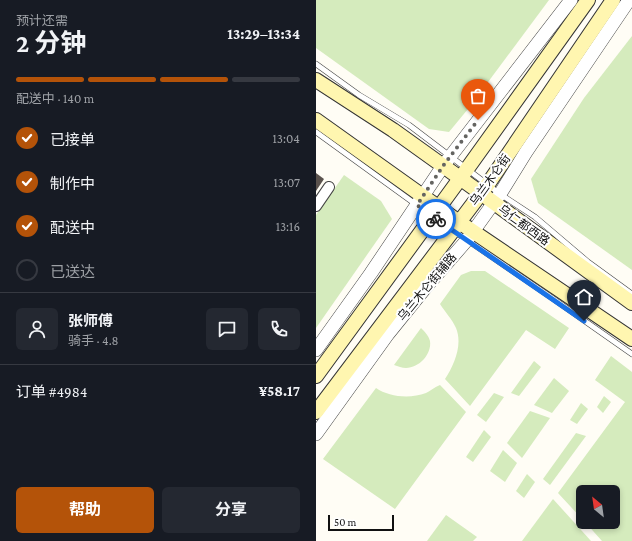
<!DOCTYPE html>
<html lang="zh">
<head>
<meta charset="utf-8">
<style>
	:root { --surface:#171b24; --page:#242831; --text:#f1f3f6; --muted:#9ea1a6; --line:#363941; --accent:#b45309 }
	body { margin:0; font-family:"Crimson Pro","Noto Sans SC",serif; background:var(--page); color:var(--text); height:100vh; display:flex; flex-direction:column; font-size:15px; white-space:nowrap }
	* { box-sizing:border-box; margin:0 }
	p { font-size:13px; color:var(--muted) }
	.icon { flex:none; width:22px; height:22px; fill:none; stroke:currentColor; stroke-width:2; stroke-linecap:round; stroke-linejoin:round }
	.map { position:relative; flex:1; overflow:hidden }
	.panel { display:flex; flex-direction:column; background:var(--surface); width:316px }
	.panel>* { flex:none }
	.needle { width:26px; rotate:331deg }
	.fabs { position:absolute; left:260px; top:485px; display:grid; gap:8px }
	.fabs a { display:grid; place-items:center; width:44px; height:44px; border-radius:6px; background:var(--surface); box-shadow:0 2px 6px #0003; font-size:20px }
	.scale { position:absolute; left:12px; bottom:10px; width:66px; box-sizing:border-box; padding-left:4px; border:2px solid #111; border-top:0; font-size:11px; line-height:14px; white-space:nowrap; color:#111; -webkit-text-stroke:3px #fff; paint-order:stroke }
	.pin { position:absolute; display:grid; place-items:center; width:34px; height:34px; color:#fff; margin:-41px -17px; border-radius:50% 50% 50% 0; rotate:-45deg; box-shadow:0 0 4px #0007 }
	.pin .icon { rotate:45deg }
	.courier { position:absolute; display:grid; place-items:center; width:40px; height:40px; margin:-20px; border:3px solid #1a73e8; border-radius:50%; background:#fff; color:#222; box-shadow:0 1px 5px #0007 }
	.summary em { font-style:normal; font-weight:700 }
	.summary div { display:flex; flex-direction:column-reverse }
	.summary { display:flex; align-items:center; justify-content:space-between; height:68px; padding:0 16px }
	h1 { font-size:26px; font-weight:700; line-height:30px }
	.bar { display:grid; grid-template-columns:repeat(4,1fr); gap:6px 4px; align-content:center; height:48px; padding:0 16px }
	.bar i { height:5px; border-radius:3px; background:var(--line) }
	.bar .selected { background:var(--accent) }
	.bar p { grid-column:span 4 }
	.line { display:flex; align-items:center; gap:10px; padding:0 16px; border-top:1px solid var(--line) }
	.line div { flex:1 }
	.round { display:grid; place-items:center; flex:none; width:42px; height:42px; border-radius:6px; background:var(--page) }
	ol { padding:0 16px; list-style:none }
	li { display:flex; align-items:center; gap:12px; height:44px }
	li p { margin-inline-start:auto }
	li .icon { padding:4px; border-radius:50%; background:var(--accent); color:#fff; stroke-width:4 }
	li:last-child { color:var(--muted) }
	li i { width:22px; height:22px; border:2px solid var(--line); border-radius:50% }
	.button { display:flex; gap:8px; margin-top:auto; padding:8px 16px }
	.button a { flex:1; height:46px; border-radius:6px; background:var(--accent); color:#fff; font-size:16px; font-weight:700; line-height:46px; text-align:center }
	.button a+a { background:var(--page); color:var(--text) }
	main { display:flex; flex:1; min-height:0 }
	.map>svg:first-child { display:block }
	.green { fill:#d5ebbd }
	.building { fill:#5a524d }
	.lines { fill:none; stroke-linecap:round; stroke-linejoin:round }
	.service-casing { stroke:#444; stroke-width:6 }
	.minor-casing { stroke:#444; stroke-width:12 }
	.tertiary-casing { stroke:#444; stroke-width:14 }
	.secondary-casing { stroke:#333; stroke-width:16 }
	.service { stroke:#fff; stroke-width:5 }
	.minor { stroke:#fff; stroke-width:10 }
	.tertiary { stroke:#fff; stroke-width:13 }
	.secondary { stroke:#fff6b0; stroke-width:14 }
	.done { stroke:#646461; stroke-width:4; stroke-dasharray:0 7.2 }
	.route { stroke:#1a73e8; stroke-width:5 }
	.labels { text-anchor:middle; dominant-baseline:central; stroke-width:4; stroke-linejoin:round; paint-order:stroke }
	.street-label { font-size:12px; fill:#111; stroke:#fff }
</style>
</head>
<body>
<main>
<section class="panel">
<div class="summary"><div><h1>2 分钟</h1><p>预计还需</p></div><em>13:29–13:34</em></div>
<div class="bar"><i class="selected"></i><i class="selected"></i><i class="selected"></i><i></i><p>配送中 · 140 m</p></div>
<ol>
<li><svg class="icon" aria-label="check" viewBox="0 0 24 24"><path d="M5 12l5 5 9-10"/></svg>已接单<p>13:04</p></li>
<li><svg class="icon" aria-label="check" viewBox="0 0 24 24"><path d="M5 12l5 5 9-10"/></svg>制作中<p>13:07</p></li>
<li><svg class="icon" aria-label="check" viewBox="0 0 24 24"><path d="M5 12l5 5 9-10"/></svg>配送中<p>13:16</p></li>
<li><i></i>已送达</li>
</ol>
<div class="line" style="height:72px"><a class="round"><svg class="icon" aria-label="person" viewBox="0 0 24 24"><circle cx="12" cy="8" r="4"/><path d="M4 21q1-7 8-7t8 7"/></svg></a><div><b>张师傅</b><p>骑手 · 4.8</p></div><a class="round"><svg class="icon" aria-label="chat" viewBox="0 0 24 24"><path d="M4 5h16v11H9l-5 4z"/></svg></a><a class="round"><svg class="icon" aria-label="phone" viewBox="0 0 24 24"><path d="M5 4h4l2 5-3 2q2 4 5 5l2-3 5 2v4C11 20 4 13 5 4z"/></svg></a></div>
<div class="line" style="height:52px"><div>订单 #4984</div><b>¥58.17</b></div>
<div class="button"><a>帮助</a><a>分享</a></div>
</section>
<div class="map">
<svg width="316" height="541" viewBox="0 0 316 541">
	<rect width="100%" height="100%" fill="#fffdf5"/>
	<g class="green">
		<path d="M0 0H233L152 109 133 132 113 129 0 48Z"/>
		<path d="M316 36V270L222 203 215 179 268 98Z"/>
		<path d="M28 175 65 201 76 219 0 328V215Z"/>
		<path d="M155 271H169L253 328 239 349 210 330 154 406 129 379C138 365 147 345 140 328 136 319 129 312 124 304L145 275Z"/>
		<path d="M105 328C108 331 113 336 114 341 116 354 103 368 90 368 86 368 82 366 78 365Z"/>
		<path d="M295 356 316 372V541H286L269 522H297V492H267V520L242 493 309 402 279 380Z"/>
		<path d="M218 361 225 367 203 396 195 393Z"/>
		<path d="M238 378 253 391 236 413 218 405Z"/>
		<path d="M124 385 150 412 79 509 7 459 60 388C73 397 94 399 110 393 114 391 119 387 124 385Z"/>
		<path d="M178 393 188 397 170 422 161 415Z"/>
		<path d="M288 396 295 402 287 413 281 407Z"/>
		<path d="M265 403 272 409 261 424 254 420Z"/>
		<path d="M214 411 234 418 206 458 191 443Z"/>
		<path d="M168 430 175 437 157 462 150 457Z"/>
		<path d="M260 433 270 436 234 485 227 479Z"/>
		<path d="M187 450 201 463 189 482 174 471Z"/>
		<path d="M211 474 219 482 208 498 200 491Z"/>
		<path d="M237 499 275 541H206Z"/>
		<path d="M130 515 161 537 157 541H111Z"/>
	</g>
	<path class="building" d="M0 173 8 179 0 191Z"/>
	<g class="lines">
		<defs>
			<g id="service">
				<path d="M0 64 43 95 93 125 184 194 219 217 272 262 316 294"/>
				<path d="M0 132 116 216 236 298 316 354"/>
			</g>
			<path id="minor" d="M0 206 13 187"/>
			<g id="tertiary">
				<path d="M0 350 55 273 127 166 255 0"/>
				<path d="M0 434 72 334 110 287 151 240 184 194 210 152 313 0"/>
			</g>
			<g id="secondary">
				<path d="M0 80 77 130 144 178 316 303"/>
				<path d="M0 120 143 222 316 339"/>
				<path d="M0 376 151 169 272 0"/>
				<path d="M0 412 172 184 297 0"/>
			</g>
		</defs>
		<use href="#service" class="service-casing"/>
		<use href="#minor" class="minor-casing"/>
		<use href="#tertiary" class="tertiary-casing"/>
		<use href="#secondary" class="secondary-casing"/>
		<use href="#service" class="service"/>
		<use href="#minor" class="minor"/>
		<use href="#tertiary" class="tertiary"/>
		<use href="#secondary" class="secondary"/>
	</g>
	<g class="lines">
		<path class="done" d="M120 219 101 205 127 166 162 120"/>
		<path class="route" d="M120 219 268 321"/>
	</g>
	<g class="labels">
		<g class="street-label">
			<text transform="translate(174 180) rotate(-54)">乌兰木仑街</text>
			<text transform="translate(208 225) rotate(36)">乌仁都西路</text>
			<text transform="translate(111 287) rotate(-50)">乌兰木仑街辅路</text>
		</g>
	</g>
</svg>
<div class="fabs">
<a><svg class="needle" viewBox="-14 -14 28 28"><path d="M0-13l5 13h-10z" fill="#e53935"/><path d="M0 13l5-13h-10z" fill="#9ea1a6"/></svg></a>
</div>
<div class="scale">50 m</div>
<div class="pin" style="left:162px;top:120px;background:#ea580c"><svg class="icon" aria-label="bag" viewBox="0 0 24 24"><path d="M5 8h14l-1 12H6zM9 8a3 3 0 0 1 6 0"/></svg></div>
<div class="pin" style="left:268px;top:321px;background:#1f2937"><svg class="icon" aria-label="home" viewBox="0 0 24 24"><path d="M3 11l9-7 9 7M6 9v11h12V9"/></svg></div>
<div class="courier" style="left:120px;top:219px"><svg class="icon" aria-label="bike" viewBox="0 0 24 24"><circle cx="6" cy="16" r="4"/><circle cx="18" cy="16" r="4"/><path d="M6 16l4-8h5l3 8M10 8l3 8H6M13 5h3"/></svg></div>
</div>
</main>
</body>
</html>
